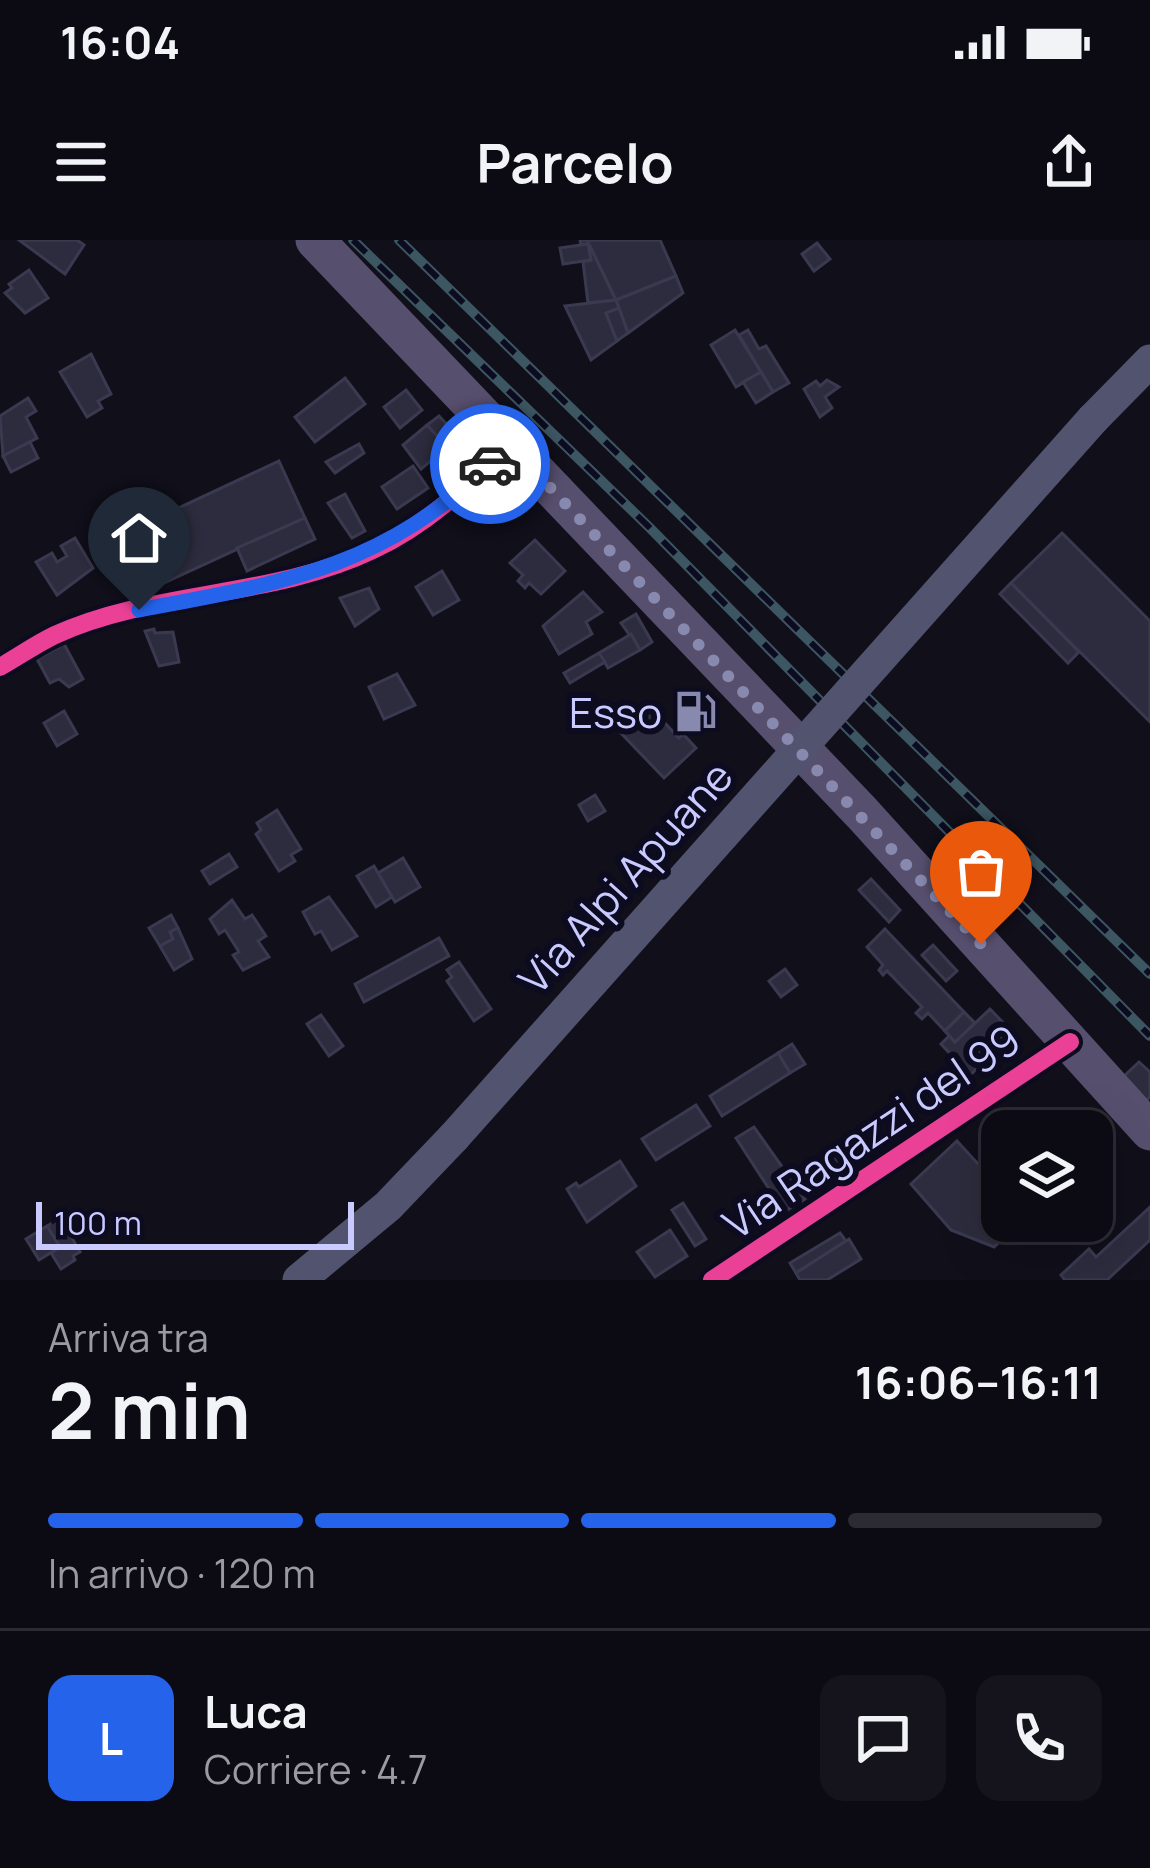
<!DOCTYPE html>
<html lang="it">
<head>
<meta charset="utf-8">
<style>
	:root { --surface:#0c0b14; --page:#15141d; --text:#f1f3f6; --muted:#9a9ba0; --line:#2c2b34; --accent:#2563eb }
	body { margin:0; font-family:Manrope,sans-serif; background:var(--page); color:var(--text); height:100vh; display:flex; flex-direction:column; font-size:45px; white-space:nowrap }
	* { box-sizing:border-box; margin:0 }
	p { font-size:39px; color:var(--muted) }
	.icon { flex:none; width:66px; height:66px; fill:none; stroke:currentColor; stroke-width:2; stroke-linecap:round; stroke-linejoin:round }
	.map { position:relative; height:1040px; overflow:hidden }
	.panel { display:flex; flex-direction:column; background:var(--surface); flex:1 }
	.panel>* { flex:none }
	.buttons { position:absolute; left:981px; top:870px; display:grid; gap:24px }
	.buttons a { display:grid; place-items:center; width:132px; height:132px; border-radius:24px; background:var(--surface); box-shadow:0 12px 48px #0002,0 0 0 3px var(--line); font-size:60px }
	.scale { position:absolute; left:36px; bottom:30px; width:318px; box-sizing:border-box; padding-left:12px; border:6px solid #c9caff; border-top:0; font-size:33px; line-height:42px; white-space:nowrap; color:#c9caff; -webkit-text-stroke:9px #0c0b1f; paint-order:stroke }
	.pin { position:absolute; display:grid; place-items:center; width:102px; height:102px; color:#fff; margin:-123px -51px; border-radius:50% 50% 50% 0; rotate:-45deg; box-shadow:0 0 12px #0007 }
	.pin .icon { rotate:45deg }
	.courier { position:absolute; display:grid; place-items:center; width:120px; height:120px; margin:-60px; border:9px solid #2563eb; border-radius:50%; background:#fff; color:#222; box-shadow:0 3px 15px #0007 }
	.overview em { font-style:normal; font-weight:700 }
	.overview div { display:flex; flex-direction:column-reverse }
	.overview { display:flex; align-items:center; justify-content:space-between; height:204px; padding:0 48px }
	h1 { font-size:78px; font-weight:700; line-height:90px }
	.bar { display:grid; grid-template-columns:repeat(4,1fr); gap:18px 12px; align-content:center; height:144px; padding:0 48px }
	.bar i { height:15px; border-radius:9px; background:var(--line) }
	.bar .selected { background:var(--accent) }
	.bar p { grid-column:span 4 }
	.line { display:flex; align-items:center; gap:30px; padding:0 48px; border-top:3px solid var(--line) }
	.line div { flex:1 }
	.round { display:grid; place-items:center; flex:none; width:126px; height:126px; border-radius:24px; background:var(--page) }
	.status { display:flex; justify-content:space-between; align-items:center; height:84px; padding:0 60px; background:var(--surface); direction:ltr }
	.status svg { height:33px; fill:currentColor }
	header { display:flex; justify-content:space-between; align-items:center; height:156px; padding:0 48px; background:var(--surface); font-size:54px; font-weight:700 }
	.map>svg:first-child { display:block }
	.building { fill:#2d2c3e; stroke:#3a3950; stroke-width:3 }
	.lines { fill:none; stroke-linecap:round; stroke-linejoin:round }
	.minor { stroke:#44455b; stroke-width:24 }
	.secondary { stroke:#51536f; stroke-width:33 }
	.primary { stroke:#574f6e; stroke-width:39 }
	.rail-casing { stroke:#3c5662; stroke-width:10 }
	.rail { stroke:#0c0b1f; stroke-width:6; stroke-dasharray:18; stroke-linecap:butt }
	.secondary-bridge { stroke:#51536f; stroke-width:33 }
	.cycleway-casing { stroke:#0c0b1f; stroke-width:26 }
	.cycleway { stroke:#ea4096; stroke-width:18 }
	.done { stroke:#8889af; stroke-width:12; stroke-dasharray:0 21.6 }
	.route { stroke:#2563eb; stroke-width:15 }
	.labels { text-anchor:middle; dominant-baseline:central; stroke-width:12; stroke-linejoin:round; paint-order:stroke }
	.poi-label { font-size:42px; fill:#c9caff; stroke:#0c0b1f; text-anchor:end }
	.street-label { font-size:42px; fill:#c9caff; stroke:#0c0b1f }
</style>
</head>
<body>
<div class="status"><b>16:04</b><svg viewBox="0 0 49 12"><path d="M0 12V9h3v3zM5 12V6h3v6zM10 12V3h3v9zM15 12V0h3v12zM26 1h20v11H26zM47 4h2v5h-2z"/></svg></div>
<header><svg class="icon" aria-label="menu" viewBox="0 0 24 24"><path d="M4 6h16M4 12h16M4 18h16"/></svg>Parcelo<svg class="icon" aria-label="share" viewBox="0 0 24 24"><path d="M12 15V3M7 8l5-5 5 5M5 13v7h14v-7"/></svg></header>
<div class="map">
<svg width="1150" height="1040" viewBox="0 0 1150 1040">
	<rect width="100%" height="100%" fill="#100f1a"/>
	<g class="building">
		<path d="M19 0H77L84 5 65 34Z"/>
		<path d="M580 0H587L616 60 588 63 583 22 591 20 588 4 581 5Z"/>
		<path d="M587 0H660L676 36 616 60Z"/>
		<path d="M817 3 830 19 814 31 802 14Z"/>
		<path d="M588 4 591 20 563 24 560 8Z"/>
		<path d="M29 30 48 58 25 73 5 53 12 48 9 44Z"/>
		<path d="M676 36 683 53 628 93 616 60Z"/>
		<path d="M616 60 619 68 606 73 617 101 591 120 565 66Z"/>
		<path d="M619 68 628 93 617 101 606 73Z"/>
		<path d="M735 90 761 132 736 147 711 105Z"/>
		<path d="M748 90 759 109 766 106 789 143 773 152 739 95Z"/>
		<path d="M91 114 111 154 98 161 102 168 87 177 60 132Z"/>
		<path d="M761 132 773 152 756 163 743 142Z"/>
		<path d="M345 138 365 164 315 202 295 177Z"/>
		<path d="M827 140 839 147 825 157 832 168 820 177 804 149 816 141 820 146Z"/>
		<path d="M406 150 422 170 400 188 384 167Z"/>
		<path d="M28 158 36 171 26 177 37 198 3 216 0 176Z"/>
		<path d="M439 176 472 211 460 222 427 185Z"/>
		<path d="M427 185 460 222 453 229 439 214 421 229 403 205Z"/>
		<path d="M30 202 38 218 11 232 3 216Z"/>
		<path d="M359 204 364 213 335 233 326 222Z"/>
		<path d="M279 221 305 278 153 348 127 292Z"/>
		<path d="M413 226 428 248 397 269 382 247Z"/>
		<path d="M345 254 365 291 352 298 328 263Z"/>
		<path d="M305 278 315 299 247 331 237 308Z"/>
		<path d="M1062 293 1150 381V482L1011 343Z"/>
		<path d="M75 298 93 328 57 355 36 322 52 313 57 322 67 316 61 306Z"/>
		<path d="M535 300 565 331 541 354 529 343 525 348 518 341 523 335 510 323Z"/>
		<path d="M442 331 459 360 433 375 416 347Z"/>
		<path d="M1011 343 1079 412 1068 423 1000 354Z"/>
		<path d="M369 348 379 369 355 386 340 358Z"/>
		<path d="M583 352 602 372 586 382 592 394 559 414 543 386Z"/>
		<path d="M636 374 652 402 640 410 621 383Z"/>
		<path d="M154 389 155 393 173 392 179 422 159 426 145 391Z"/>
		<path d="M631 394 640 410 608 428 599 413Z"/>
		<path d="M64 404 83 439 69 447 59 439 50 443 37 419Z"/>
		<path d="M599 413 605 422 570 443 564 433Z"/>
		<path d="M397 434 415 465 384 479 369 447Z"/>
		<path d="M647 464 679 498 683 494 696 508 664 538 619 491Z"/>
		<path d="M64 471 77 494 57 506 44 483Z"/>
		<path d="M595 555 605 571 588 581 579 565Z"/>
		<path d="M277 570 301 609 291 615 295 621 279 631 256 594 261 590 257 583Z"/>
		<path d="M229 614 237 627 210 644 202 631Z"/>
		<path d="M403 618 420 647 395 662 378 633Z"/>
		<path d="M374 626 392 657 376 667 357 636Z"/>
		<path d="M871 639 900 670 889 682 859 650Z"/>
		<path d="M329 657 357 696 332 710 321 691 315 694 303 672Z"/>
		<path d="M232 660 245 679 252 675 266 696 258 701 269 717 243 730 233 715 239 712 225 690 219 694 210 679Z"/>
		<path d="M171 675 178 688 170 692 173 699 160 706 149 688Z"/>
		<path d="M178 688 192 719 174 730 160 706 173 699 170 692Z"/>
		<path d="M885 689 964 772 945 791 928 773 922 779 916 773 922 767 887 731 883 735 879 730 883 725 867 707Z"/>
		<path d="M439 698 449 716 364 762 355 744Z"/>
		<path d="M933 705 957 731 946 741 922 715Z"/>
		<path d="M459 722 491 769 474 781 447 741 452 737 447 730Z"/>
		<path d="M785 729 797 745 781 757 769 741Z"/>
		<path d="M990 769 1015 795 970 835 941 804 949 796 955 802Z"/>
		<path d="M964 772 975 783 955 802 945 791Z"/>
		<path d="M321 775 343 806 329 816 307 784Z"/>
		<path d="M792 804 805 824 790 833 778 813Z"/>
		<path d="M778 813 790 833 722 876 710 856Z"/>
		<path d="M1139 822 1150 832V857L1146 861 1123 837Z"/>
		<path d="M696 865 710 886 656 920 642 899Z"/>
		<path d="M754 887 805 959 784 972 736 898Z"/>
		<path d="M859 895 871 915 823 947 810 927Z"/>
		<path d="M957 901 1002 950V981H1022L994 1007 951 990 911 944Z"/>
		<path d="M620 921 636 946 587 982 567 949 576 943 579 947Z"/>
		<path d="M683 963 706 999 695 1006 672 970Z"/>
		<path d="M1150 967V1000L1107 1040H1065L1061 1035 1089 1009 1096 1017Z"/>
		<path d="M56 981 62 991 66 988 80 1012 73 1016 75 1020 61 1029 51 1013 60 1007 47 986Z"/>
		<path d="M47 986 60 1007 39 1020 26 999Z"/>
		<path d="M670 990 687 1016 655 1037 637 1012Z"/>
		<path d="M840 993 846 1001 796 1033 790 1023Z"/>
		<path d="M849 999 861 1019 827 1040H800L796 1033Z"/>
	</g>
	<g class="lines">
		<g class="minor">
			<path d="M0 427C18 417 36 404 55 395 152 350 274 358 373 310 427 285 468 245 510 205"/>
			<path d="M712 1040 1070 802"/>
		</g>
		<g class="secondary">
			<path d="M1093 179 1150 121"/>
			<path d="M299 1040 388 966 454 897"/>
		</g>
		<path class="primary" d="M315 0 862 573 1150 891"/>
		<defs>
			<g id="rail">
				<path d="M353 0 649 287 1150 796"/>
				<path d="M399 0 1150 734"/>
			</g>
		</defs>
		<use href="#rail" class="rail-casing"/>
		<use href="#rail" class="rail"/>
		<path class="secondary-bridge" d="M454 897 1093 179"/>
		<defs>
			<g id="cycleway">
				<path d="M0 427C18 417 36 404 55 395 152 350 274 358 373 310 427 285 468 245 510 205"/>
				<path d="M712 1040 1070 802"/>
			</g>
		</defs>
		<use href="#cycleway" class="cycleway-casing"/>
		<use href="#cycleway" class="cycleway"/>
	</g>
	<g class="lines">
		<path class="done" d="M490 224 510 205 981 704"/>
		<path class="route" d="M139 370C282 343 381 329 490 224"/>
	</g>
	<defs>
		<symbol id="fuel-bare" viewBox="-9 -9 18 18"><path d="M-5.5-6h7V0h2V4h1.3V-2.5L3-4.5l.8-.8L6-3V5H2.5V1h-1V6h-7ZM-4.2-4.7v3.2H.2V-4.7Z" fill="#8889af" stroke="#0c0b1f" stroke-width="2.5" paint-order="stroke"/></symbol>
	</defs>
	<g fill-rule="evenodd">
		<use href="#fuel-bare" x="666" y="442" width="59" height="59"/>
	</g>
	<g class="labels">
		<g class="poi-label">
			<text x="662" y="472">Esso</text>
		</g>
		<g class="street-label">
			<text transform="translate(625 637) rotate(-48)">Via Alpi Apuane</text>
			<text transform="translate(871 891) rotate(-34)">Via Ragazzi del 99</text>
		</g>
	</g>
</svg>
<div class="buttons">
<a><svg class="icon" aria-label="layers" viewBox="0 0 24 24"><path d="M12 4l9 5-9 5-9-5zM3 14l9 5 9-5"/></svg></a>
</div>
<div class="scale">100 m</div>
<div class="pin" style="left:981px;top:704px;background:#ea580c"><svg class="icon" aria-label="bag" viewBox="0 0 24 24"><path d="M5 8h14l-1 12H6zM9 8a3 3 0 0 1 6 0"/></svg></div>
<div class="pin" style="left:139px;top:370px;background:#1f2937"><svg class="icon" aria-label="home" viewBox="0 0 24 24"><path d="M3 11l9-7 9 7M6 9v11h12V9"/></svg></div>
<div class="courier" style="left:490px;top:224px"><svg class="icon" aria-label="car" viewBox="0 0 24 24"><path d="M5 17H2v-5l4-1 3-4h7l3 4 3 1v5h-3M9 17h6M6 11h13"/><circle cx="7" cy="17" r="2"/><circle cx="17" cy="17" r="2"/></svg></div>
</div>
<section class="panel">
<div class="overview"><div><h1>2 min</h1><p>Arriva tra</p></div><em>16:06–16:11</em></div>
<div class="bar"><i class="selected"></i><i class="selected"></i><i class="selected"></i><i></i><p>In arrivo · 120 m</p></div>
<div class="line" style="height:216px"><b class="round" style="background:var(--accent);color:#fff">L</b><div><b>Luca</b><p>Corriere · 4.7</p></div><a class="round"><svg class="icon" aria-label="chat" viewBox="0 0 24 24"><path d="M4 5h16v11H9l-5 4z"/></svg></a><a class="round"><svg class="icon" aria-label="phone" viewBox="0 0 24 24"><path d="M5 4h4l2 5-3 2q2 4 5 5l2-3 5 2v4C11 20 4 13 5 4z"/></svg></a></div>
</section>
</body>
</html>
